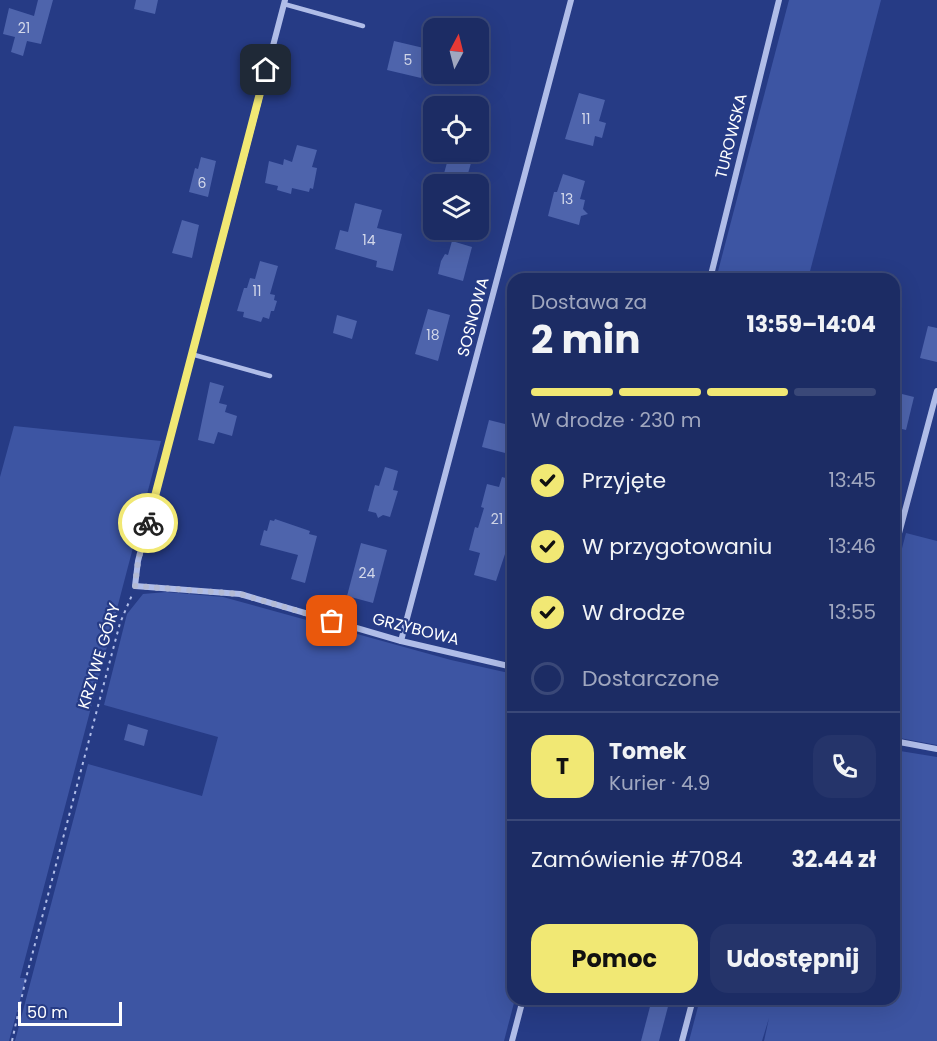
<!DOCTYPE html>
<html lang="pl">
<head>
<meta charset="utf-8">
<style>
	:root { --surface:#1c2c64; --page:#25346a; --text:#f1f3f6; --muted:#a0a7bf; --line:#3a4878; --accent:#f1e874 }
	body { margin:0; font-family:Poppins,sans-serif; background:var(--page); color:var(--text); height:100vh; display:flex; flex-direction:column; font-size:22px; white-space:nowrap }
	* { box-sizing:border-box; margin:0 }
	p { font-size:20px; color:var(--muted) }
	.icon { flex:none; width:33px; height:33px; fill:none; stroke:currentColor; stroke-width:2; stroke-linecap:round; stroke-linejoin:round }
	.map { position:relative; flex:1; overflow:hidden }
	.drawer { position:absolute; left:507px; top:273px; width:393px; height:732px; display:flex; flex-direction:column; background:var(--surface); border-radius:18px; box-shadow:0 6px 24px #0002,0 0 0 2px var(--line) }
	.drawer>* { flex:none }
	.needle { width:39px; rotate:7deg }
	.buttons { position:absolute; left:423px; top:18px; display:grid; gap:12px }
	.buttons a { display:grid; place-items:center; width:66px; height:66px; border-radius:12px; background:var(--surface); box-shadow:0 6px 24px #0002,0 0 0 2px var(--line); font-size:30px }
	.scale { position:absolute; left:18px; bottom:15px; width:104px; box-sizing:border-box; padding-left:6px; border:3px solid #fff; border-top:0; font-size:16px; line-height:21px; white-space:nowrap; color:#fff; -webkit-text-stroke:4px #263b85; paint-order:stroke }
	.pin { position:absolute; display:grid; place-items:center; width:51px; height:51px; color:#fff; margin:-26px; border-radius:12px; box-shadow:0 3px 9px #0006 }
	.courier { position:absolute; display:grid; place-items:center; width:60px; height:60px; margin:-30px; border:4px solid #f1e874; border-radius:50%; background:#fff; color:#222; box-shadow:0 2px 8px #0007 }
	.summary em { font-style:normal; font-weight:700 }
	.summary div { display:flex; flex-direction:column-reverse }
	.summary { display:flex; align-items:center; justify-content:space-between; height:102px; padding:0 24px }
	h1 { font-size:39px; font-weight:700; line-height:45px }
	.bar { display:grid; grid-template-columns:repeat(4,1fr); gap:9px 6px; align-content:center; height:72px; padding:0 24px }
	.bar i { height:8px; border-radius:4px; background:var(--line) }
	.bar .current { background:var(--accent) }
	.bar p { grid-column:span 4 }
	.line { display:flex; align-items:center; gap:15px; padding:0 24px; border-top:2px solid var(--line) }
	.line div { flex:1 }
	.round { display:grid; place-items:center; flex:none; width:63px; height:63px; border-radius:18px; background:var(--page) }
	ol { padding:0 24px; list-style:none }
	li { display:flex; align-items:center; gap:18px; height:66px }
	li p { margin-inline-start:auto }
	li .icon { padding:6px; border-radius:50%; background:var(--accent); color:#111; stroke-width:4 }
	li:last-child { color:var(--muted) }
	li i { width:33px; height:33px; border:3px solid var(--line); border-radius:50% }
	.cta { display:flex; gap:12px; margin-top:auto; padding:12px 24px }
	.cta a { flex:1; height:69px; border-radius:18px; background:var(--accent); color:#111; font-size:24px; font-weight:700; line-height:69px; text-align:center }
	.cta a+a { background:var(--page); color:var(--text) }
	.map>svg:first-child { display:block }
	.green { fill:#3d55a3 }
	.building { fill:#4e64ac }
	.lines { fill:none; stroke-linecap:round; stroke-linejoin:round }
	.path { stroke:#b0bde8; stroke-width:2; stroke-dasharray:3 4.5; stroke-linecap:butt }
	.service { stroke:#b0bde8; stroke-width:4.5 }
	.minor { stroke:#b0bde8; stroke-width:6 }
	.done { stroke:#b3bad4; stroke-width:6; stroke-dasharray:0 10.8 }
	.route { stroke:#f1e874; stroke-width:8 }
	.labels { text-anchor:middle; dominant-baseline:central; stroke-width:4.5; stroke-linejoin:round; paint-order:stroke }
	.number-label { font-size:14px; fill:#d3d8ea }
	.street-label { font-size:16px; fill:#fff; stroke:#263b85 }
</style>
</head>
<body>
<div class="map">
<svg width="937" height="1041" viewBox="0 0 937 1041">
	<rect width="100%" height="100%" fill="#263b85"/>
	<g class="green">
		<path d="M789 0H881L808 279H716Z"/>
		<path d="M14 426 161 441 20 978H26L9 1041H0V477Z"/>
		<path d="M906 533 937 541V745L894 737V579Z"/>
		<path d="M166 592 223 597 451 660 513 674V999H515L504 1041H15L88 764 202 796 218 737 104 705 127 614 143 594Z"/>
		<path d="M894 750 937 757V1041H764L769 1018 762 1041H689L700 999H894Z"/>
	</g>
	<g class="building">
		<path d="M38 0H53L41 44 27 41 23 56 11 52 15 37 3 34 9 8 34 16Z"/>
		<path d="M136 0H158L155 14 134 9Z"/>
		<path d="M394 41 428 49 421 78 387 70Z"/>
		<path d="M579 93 605 100 599 121 606 123 602 138 595 136 593 146 565 139Z"/>
		<path d="M297 145 317 150 312 167 317 168 313 189 310 188 309 192 292 188 291 194 277 190 278 186 265 183 269 161 283 165 284 159 292 162Z"/>
		<path d="M450 152 473 156 465 184H441Z"/>
		<path d="M201 157 216 161 208 197 189 192 195 168 198 169Z"/>
		<path d="M563 174 585 181 580 199 585 200 583 209 588 214 581 216 579 225 548 216 554 192H557Z"/>
		<path d="M355 203 382 210 377 228 402 234 393 271 376 267 377 261 335 249 340 230 348 232Z"/>
		<path d="M182 220 199 225 192 258 172 253Z"/>
		<path d="M452 241 472 247 463 281 438 274 441 261 445 254 448 255Z"/>
		<path d="M260 261 278 266 270 294 275 295 274 300 277 301 274 311H271L269 319 263 317 261 322 243 317 244 312 237 311 244 288H247L250 278 255 279Z"/>
		<path d="M428 309 450 315 438 361 415 354Z"/>
		<path d="M337 315 357 321 352 339 333 333Z"/>
		<path d="M928 326 937 328V362L920 358Z"/>
		<path d="M210 382 224 386 219 403 227 405 225 412 237 416 232 436 218 432 214 444 198 440Z"/>
		<path d="M894 392 914 397 906 430 894 427Z"/>
		<path d="M489 420 513 426V455L482 447Z"/>
		<path d="M385 467 398 471 393 490 398 491 390 517 383 515 378 518 376 513 368 511 375 485 379 486Z"/>
		<path d="M502 477 513 480V511L507 535 511 536 496 581 474 575 480 553 469 550 475 527 478 528 484 508 481 507 487 484 499 487Z"/>
		<path d="M275 519 310 531 309 534 317 536 305 583 291 579 298 555 260 545 264 530 267 531 270 520 274 521Z"/>
		<path d="M361 543 387 550 373 603 347 596Z"/>
		<path d="M128 724 148 730 144 746 124 740Z"/>
		<path d="M652 999H670L659 1041H641Z"/>
	</g>
	<g class="lines">
		<path class="path" d="M12 1041 26 978 120 623 132 595"/>
		<g class="service">
			<path d="M284 4 363 26"/>
			<path d="M191 354 270 376"/>
		</g>
		<g class="minor">
			<path d="M285 0 138 561 135 586 240 594 401 641 513 667"/>
			<path d="M710 279 779 0"/>
			<path d="M894 552 937 391"/>
			<path d="M401 641 571 0"/>
			<path d="M894 741 937 749"/>
			<path d="M512 1041 523 999"/>
			<path d="M682 1041 693 999"/>
		</g>
	</g>
	<g class="lines">
		<path class="done" d="M148 523 138 561 135 586 240 594 332 621"/>
		<path class="route" d="M148 523 266 70"/>
	</g>
	<g class="labels">
		<g class="number-label">
			<text x="24" y="28">21</text>
			<text x="408" y="60">5</text>
			<text x="586" y="119">11</text>
			<text x="202" y="183">6</text>
			<text x="567" y="199">13</text>
			<text x="369" y="240">14</text>
			<text x="257" y="291">11</text>
			<text x="433" y="335">18</text>
			<text x="497" y="519">21</text>
			<text x="367" y="573">24</text>
		</g>
		<g class="street-label">
			<text transform="translate(731 136) rotate(-76)">TUROWSKA</text>
			<text transform="translate(473 317) rotate(-75)">SOSNOWA</text>
			<text transform="translate(416 629) rotate(14)">GRZYBOWA</text>
			<text transform="translate(99 656) rotate(-73)">KRZYWE GÓRY</text>
		</g>
	</g>
</svg>
<div class="buttons">
<a><svg class="needle" viewBox="-14 -14 28 28"><path d="M0-13l5 13h-10z" fill="#e53935"/><path d="M0 13l5-13h-10z" fill="#a0a7bf"/></svg></a>
<a><svg class="icon" aria-label="locate" viewBox="0 0 24 24"><circle cx="12" cy="12" r="6"/><path d="M12 2v4M12 18v4M2 12h4M18 12h4"/></svg></a>
<a><svg class="icon" aria-label="layers" viewBox="0 0 24 24"><path d="M12 4l9 5-9 5-9-5zM3 14l9 5 9-5"/></svg></a>
</div>
<div class="scale">50 m</div>
<div class="pin" style="left:332px;top:621px;background:#ea580c"><svg class="icon" aria-label="bag" viewBox="0 0 24 24"><path d="M5 8h14l-1 12H6zM9 8a3 3 0 0 1 6 0"/></svg></div>
<div class="pin" style="left:266px;top:70px;background:#1f2937"><svg class="icon" aria-label="home" viewBox="0 0 24 24"><path d="M3 11l9-7 9 7M6 9v11h12V9"/></svg></div>
<div class="courier" style="left:148px;top:523px"><svg class="icon" aria-label="bike" viewBox="0 0 24 24"><circle cx="6" cy="16" r="4"/><circle cx="18" cy="16" r="4"/><path d="M6 16l4-8h5l3 8M10 8l3 8H6M13 5h3"/></svg></div>
<section class="drawer">
<div class="summary"><div><h1>2 min</h1><p>Dostawa za</p></div><em>13:59–14:04</em></div>
<div class="bar"><i class="current"></i><i class="current"></i><i class="current"></i><i></i><p>W drodze · 230 m</p></div>
<ol>
<li><svg class="icon" aria-label="check" viewBox="0 0 24 24"><path d="M5 12l5 5 9-10"/></svg>Przyjęte<p>13:45</p></li>
<li><svg class="icon" aria-label="check" viewBox="0 0 24 24"><path d="M5 12l5 5 9-10"/></svg>W przygotowaniu<p>13:46</p></li>
<li><svg class="icon" aria-label="check" viewBox="0 0 24 24"><path d="M5 12l5 5 9-10"/></svg>W drodze<p>13:55</p></li>
<li><i></i>Dostarczone</li>
</ol>
<div class="line" style="height:108px"><b class="round" style="background:var(--accent);color:#111">T</b><div><b>Tomek</b><p>Kurier · 4.9</p></div><a class="round"><svg class="icon" aria-label="phone" viewBox="0 0 24 24"><path d="M5 4h4l2 5-3 2q2 4 5 5l2-3 5 2v4C11 20 4 13 5 4z"/></svg></a></div>
<div class="line" style="height:78px"><div>Zamówienie #7084</div><b>32.44 zł</b></div>
<div class="cta"><a>Pomoc</a><a>Udostępnij</a></div>
</section>
</div>
</body>
</html>
